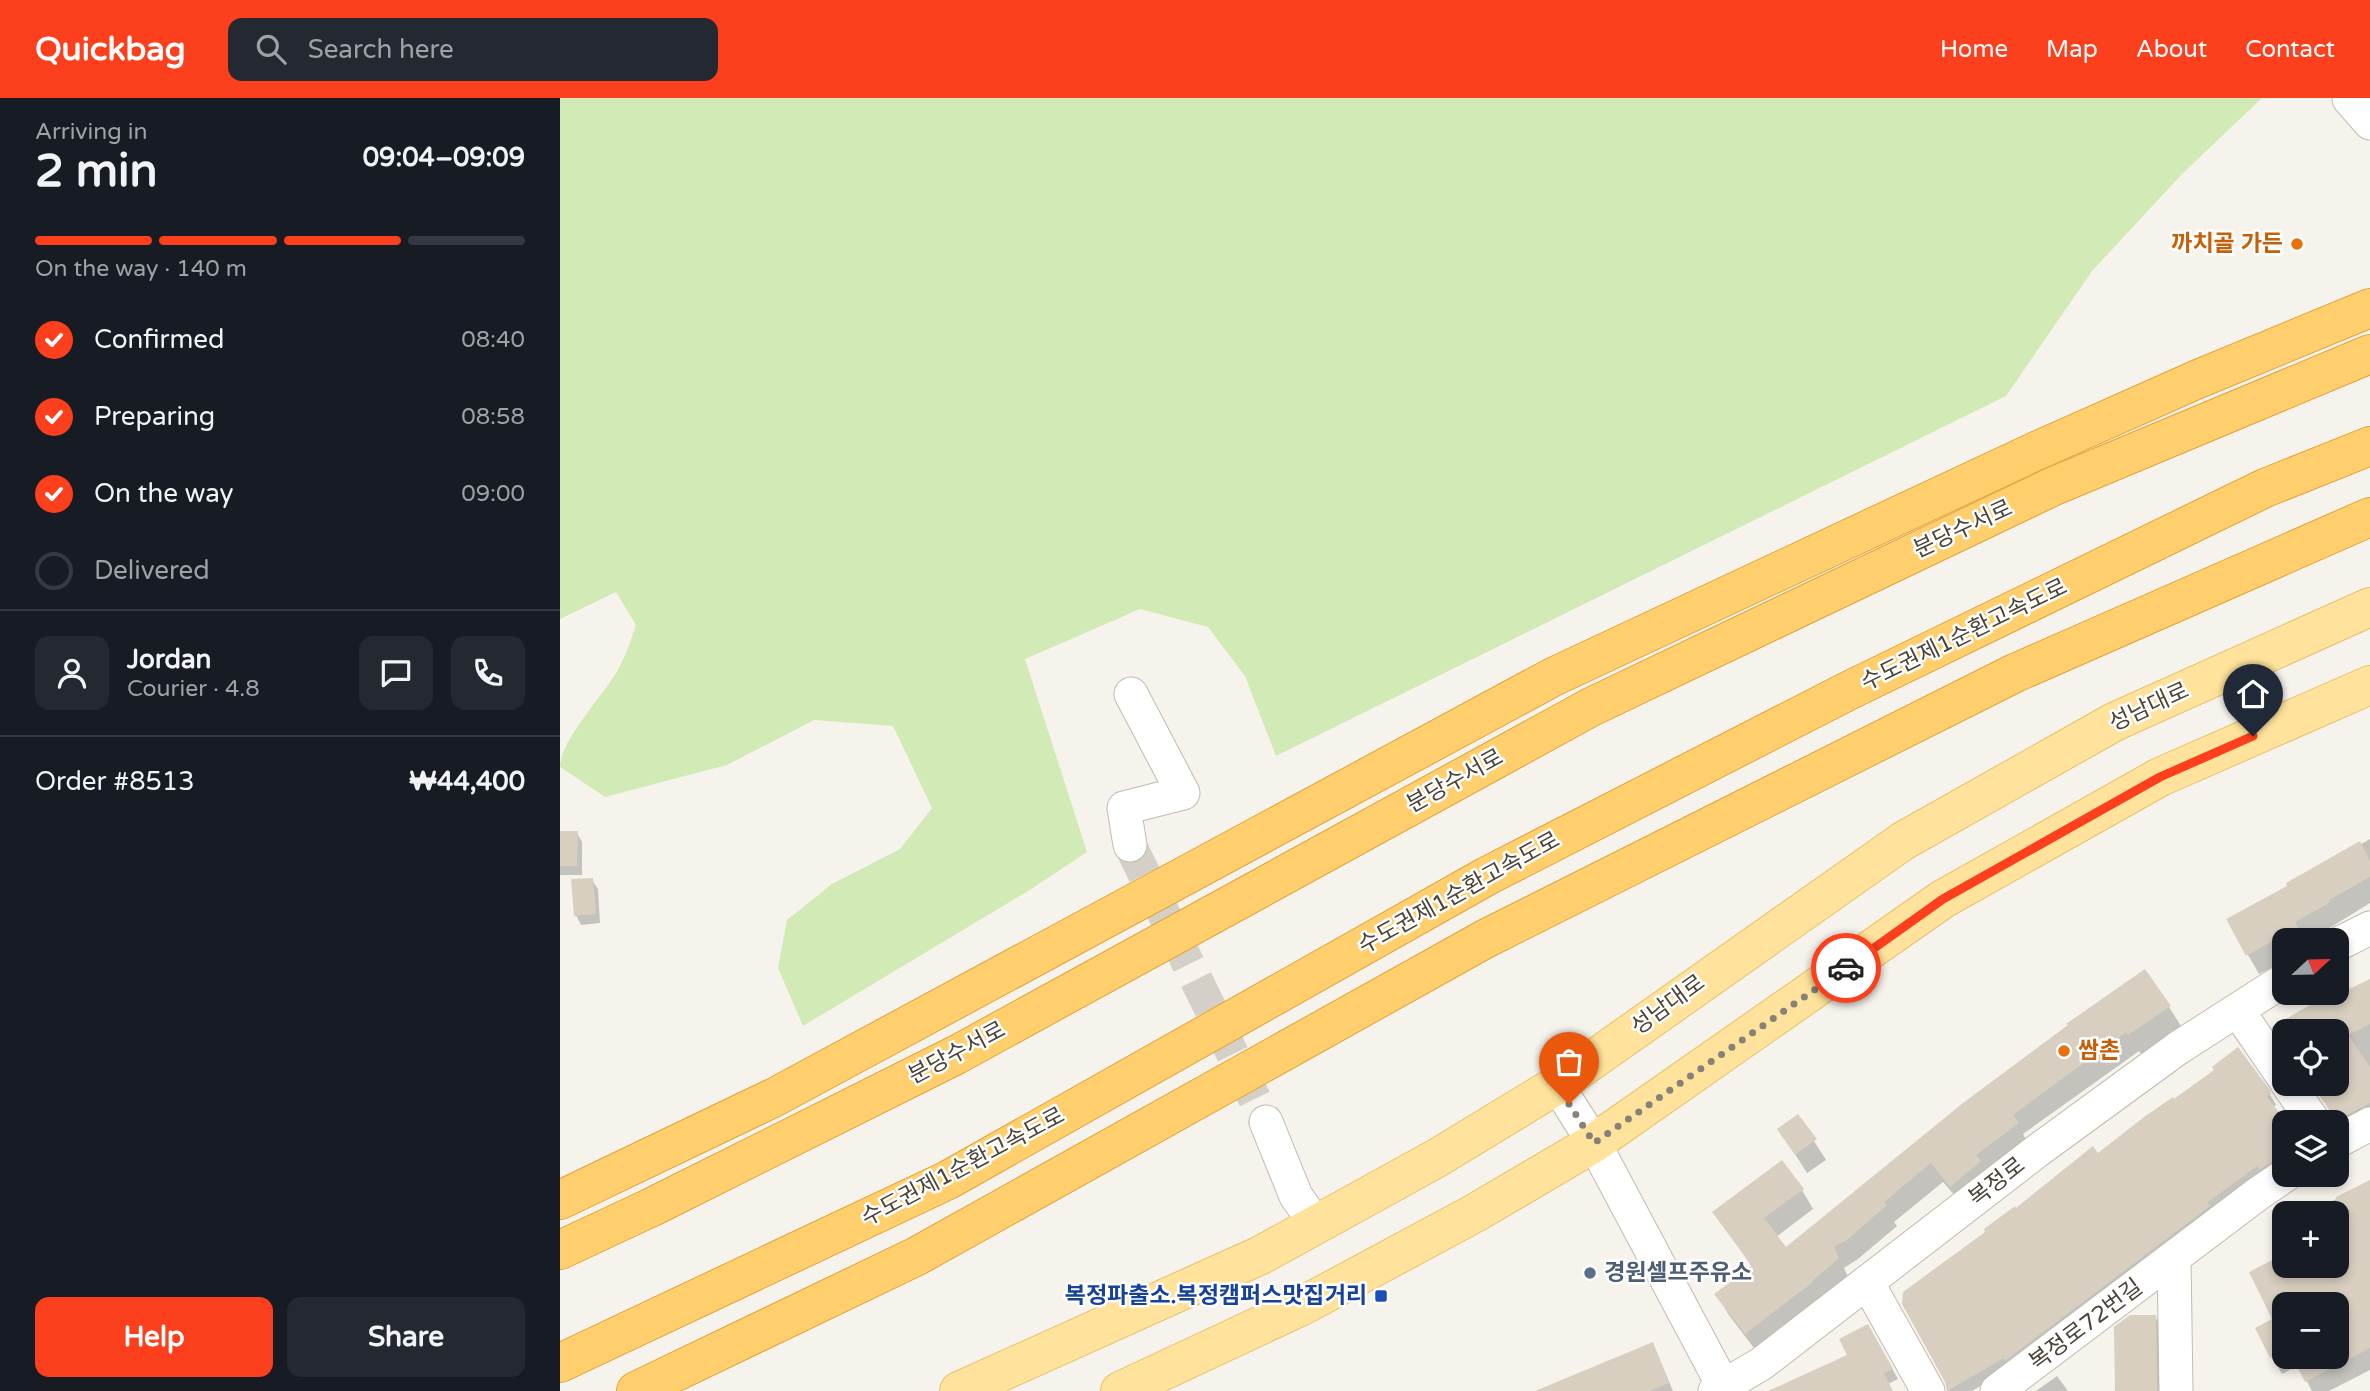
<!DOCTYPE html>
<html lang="en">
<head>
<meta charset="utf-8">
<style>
	:root { --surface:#171b24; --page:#242831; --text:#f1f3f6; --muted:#9ea1a6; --line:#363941; --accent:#fc3f1d }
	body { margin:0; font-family:"Varela Round","Noto Sans KR",sans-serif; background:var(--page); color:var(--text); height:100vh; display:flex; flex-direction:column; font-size:26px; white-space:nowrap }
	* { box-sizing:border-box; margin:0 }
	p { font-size:23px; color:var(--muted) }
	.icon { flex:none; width:38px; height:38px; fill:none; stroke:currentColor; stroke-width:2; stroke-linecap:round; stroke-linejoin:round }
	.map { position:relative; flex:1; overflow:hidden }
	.drawer { display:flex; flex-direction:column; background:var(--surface); width:560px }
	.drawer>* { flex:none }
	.needle { width:46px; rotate:68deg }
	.fabs { position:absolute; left:1712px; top:830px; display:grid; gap:14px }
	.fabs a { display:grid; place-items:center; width:77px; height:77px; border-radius:14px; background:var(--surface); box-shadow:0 4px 10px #0003; font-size:35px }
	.pin { position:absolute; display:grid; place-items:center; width:60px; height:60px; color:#fff; margin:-72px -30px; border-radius:50% 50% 50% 0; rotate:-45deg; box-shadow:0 0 7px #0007 }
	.pin .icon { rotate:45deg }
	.courier { position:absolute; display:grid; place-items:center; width:70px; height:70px; margin:-35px; border:5px solid #fc3f1d; border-radius:50%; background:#fff; color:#222; box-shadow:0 2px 9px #0007 }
	.headline em { font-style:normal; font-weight:800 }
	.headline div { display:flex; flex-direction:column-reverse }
	.headline { display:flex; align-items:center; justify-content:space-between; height:119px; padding:0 35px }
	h1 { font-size:46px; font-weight:800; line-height:52px }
	.bar { display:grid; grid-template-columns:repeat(4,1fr); gap:10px 7px; align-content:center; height:84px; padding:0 35px }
	.bar i { height:9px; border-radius:5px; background:var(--line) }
	.bar .active { background:var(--accent) }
	.bar p { grid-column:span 4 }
	.line { display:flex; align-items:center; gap:18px; padding:0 35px; border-top:2px solid var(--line) }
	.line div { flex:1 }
	.round { display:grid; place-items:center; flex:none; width:74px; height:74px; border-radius:14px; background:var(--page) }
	ol { padding:0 35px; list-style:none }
	li { display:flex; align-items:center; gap:21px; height:77px }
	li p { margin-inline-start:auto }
	li .icon { padding:7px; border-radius:50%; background:var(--accent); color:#fff; stroke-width:4 }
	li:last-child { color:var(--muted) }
	li i { width:38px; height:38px; border:4px solid var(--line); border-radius:50% }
	.action { display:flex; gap:14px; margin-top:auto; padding:14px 35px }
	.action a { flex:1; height:80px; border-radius:14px; background:var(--accent); color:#fff; font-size:28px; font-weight:800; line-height:80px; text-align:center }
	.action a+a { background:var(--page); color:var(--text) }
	header { display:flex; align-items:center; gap:42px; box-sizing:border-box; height:98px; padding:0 35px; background:var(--accent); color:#fff }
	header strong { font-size:33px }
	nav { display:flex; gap:38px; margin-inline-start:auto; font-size:24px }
	.search { width:490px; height:63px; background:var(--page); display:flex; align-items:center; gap:18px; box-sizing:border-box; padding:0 24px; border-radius:14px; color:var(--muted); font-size:26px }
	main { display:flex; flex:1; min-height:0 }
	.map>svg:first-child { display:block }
	.green { fill:#d2eab5 }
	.shadow { fill:#0003; fill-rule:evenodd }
	.building { fill:#d8cfc1 }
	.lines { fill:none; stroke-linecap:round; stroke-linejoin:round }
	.minor-tunnel { stroke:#d4d0c8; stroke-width:33; stroke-dasharray:33 17; stroke-linecap:butt }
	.minor-casing { stroke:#c2bbae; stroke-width:35 }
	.major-casing { stroke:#e6c16a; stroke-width:40 }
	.highway-casing { stroke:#e0a43c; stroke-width:40 }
	.minor { stroke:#fff; stroke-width:33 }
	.major { stroke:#ffe39c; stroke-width:38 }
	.highway { stroke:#ffcf6e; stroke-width:38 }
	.done { stroke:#878178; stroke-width:7; stroke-dasharray:0 12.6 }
	.route { stroke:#fc3f1d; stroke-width:9 }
	.food-dot { fill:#e8710a; stroke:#fff; stroke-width:2.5 }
	.service-dot { fill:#5c6f8a; stroke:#fff; stroke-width:2.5 }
	.transit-dot { fill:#1a4fb4; stroke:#fff; stroke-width:2.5 }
	.labels { text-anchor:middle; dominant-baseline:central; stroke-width:5; stroke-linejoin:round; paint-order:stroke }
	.food-label { font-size:23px; font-weight:bold; fill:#c56008; stroke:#fff; text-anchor:end }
	.street-label { font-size:23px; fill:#4b4439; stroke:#fff }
	.service-label { font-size:23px; font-weight:bold; fill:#4e5e75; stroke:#fff; text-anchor:start }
	.transit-label { font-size:23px; font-weight:bold; fill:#164399; stroke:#fff; text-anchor:end }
</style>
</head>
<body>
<header>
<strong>Quickbag</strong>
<div class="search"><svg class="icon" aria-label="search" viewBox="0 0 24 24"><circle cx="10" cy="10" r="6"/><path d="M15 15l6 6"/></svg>Search here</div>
<nav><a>Home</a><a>Map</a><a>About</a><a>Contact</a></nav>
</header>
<main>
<section class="drawer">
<div class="headline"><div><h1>2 min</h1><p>Arriving in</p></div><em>09:04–09:09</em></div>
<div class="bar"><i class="active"></i><i class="active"></i><i class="active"></i><i></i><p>On the way · 140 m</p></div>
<ol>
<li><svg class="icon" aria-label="check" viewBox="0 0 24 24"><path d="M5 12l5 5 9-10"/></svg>Confirmed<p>08:40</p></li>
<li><svg class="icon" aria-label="check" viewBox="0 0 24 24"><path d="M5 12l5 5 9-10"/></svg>Preparing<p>08:58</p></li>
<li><svg class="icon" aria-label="check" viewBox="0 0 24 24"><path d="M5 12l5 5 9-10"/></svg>On the way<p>09:00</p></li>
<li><i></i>Delivered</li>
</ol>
<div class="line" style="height:126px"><a class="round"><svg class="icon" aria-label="person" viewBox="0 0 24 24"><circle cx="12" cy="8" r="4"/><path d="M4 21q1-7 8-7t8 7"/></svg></a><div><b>Jordan</b><p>Courier · 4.8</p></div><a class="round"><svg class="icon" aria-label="chat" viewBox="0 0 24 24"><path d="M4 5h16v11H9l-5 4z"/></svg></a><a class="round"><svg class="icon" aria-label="phone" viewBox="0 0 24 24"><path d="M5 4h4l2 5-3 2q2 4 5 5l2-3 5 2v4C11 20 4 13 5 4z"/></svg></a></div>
<div class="line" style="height:91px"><div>Order #8513</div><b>₩44,400</b></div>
<div class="action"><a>Help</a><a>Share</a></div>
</section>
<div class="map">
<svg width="1810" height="1293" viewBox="0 0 1810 1293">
	<rect width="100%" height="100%" fill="#f6f3ec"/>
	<path class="green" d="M0 0H1702L1623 75 1532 173 1446 298 716 658 685 578 648 529 580 511 465 561 527 754 468 793 243 928 218 870 227 822 272 786 340 751 372 710 333 628 254 622 167 667 45 699 0 669C0 641 47 594 60 568 67 555 71 541 76 527L56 494 0 521Z"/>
	<g class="shadow">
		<path d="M0 735H17L22 744V777H0Z"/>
		<path d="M1810 741V805L1750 842H1724V863L1699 876 1668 822Z"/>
		<path d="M32 782 38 791 40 825 21 827 16 817Z"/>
		<path d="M1810 883V1021L1776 1026V933H1724V942L1716 929Z"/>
		<path d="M1609 909 1621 928 1581 956 1579 953 1463 1036 1468 1045 1403 1107 1383 1084 1334 1124 1337 1128 1298 1161 1284 1170 1289 1181 1197 1254 1168 1216 1157 1196 1192 1169 1155 1114 1242 1092 1253 1111 1216 1139 1226 1152 1404 1006Z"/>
		<path d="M1708 993 1716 1007 1713 1009 1724 1024V1069L1451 1270 1412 1293H1388L1386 1283 1456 1113 1538 1057Z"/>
		<path d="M1238 1018 1266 1062 1247 1075 1219 1031Z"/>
		<path d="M1780 1099 1810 1139V1272L1769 1293H1752L1738 1267 1722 1276 1712 1259 1715 1221 1724 1167H1776V1115H1766L1763 1108ZM1724 1206H1776V1258H1724Z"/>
		<path d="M1595 1218 1602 1232 1605 1293H1557Z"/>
		<path d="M1308 1228 1338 1281 1328 1286 1332 1293H1235L1289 1257Z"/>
		<path d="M1097 1255 1113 1293H996Z"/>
		<path d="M1497 1278 1508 1293H1476Z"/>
	</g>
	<g class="building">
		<path d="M0 733H18L17 768H0Z"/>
		<path d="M1800 743 1810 763V779L1769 802 1771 804 1735 824 1738 829 1686 858 1666 821 1727 788 1726 785Z"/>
		<path d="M33 780 36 816 14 818 11 781Z"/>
		<path d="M1585 871 1611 908 1568 937 1566 934 1453 1017 1459 1025 1416 1057 1421 1063 1390 1089 1371 1065 1324 1104 1327 1107 1287 1142 1274 1149 1279 1160 1252 1183 1253 1184 1185 1236 1154 1196 1192 1168 1152 1114 1222 1062 1244 1091 1204 1120 1226 1149 1403 1005 1508 927 1506 926Z"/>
		<path d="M1810 881V926L1788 937 1810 969V1005L1773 1024 1770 1013 1751 985H1776V933H1715L1712 929 1762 900 1764 903Z"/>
		<path d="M1678 949 1710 992 1711 996 1707 999 1724 1021V1057L1700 1071 1697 1068 1647 1105 1650 1108 1445 1263 1444 1260 1387 1293 1385 1284 1342 1206 1343 1194 1425 1134 1424 1131 1455 1108 1456 1110 1533 1048 1538 1055 1584 1019 1613 999 1614 1001 1654 972 1652 969Z"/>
		<path d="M1238 1016 1257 1041 1235 1057 1217 1031Z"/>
		<path d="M1810 1082V1250L1745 1284 1732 1258H1776V1206H1724V1253L1710 1260 1695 1230 1712 1221 1689 1174 1724 1156V1167H1776V1099Z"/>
		<path d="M1570 1217H1596L1597 1293H1555L1554 1229Z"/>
		<path d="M1308 1226 1333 1271 1324 1275 1333 1293H1208L1287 1257 1279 1241Z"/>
		<path d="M1093 1244 1109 1285 1089 1293H975Z"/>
	</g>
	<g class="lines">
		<path class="minor-tunnel" d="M570 747 706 1024"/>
		<defs>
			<g id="minor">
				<path d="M1789 1 1810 25"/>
				<path d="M570 747 564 710 623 695 571 596"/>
				<path d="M1776 847 1810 830"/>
				<path d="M1678 913 1724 980"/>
				<path d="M1727 985 1754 1024"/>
				<path d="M997 987 1034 1045 1166 1293"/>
				<path d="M706 1024 736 1098 755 1125"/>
				<path d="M1776 1044 1810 1026"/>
				<path d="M1614 1160 1616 1293"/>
				<path d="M1307 1184 1368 1293"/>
				<path d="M1155 1293 1201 1266 1477 1053 1618 950 1724 882"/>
				<path d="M1437 1293 1699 1095 1727 1076"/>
			</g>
			<g id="major">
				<path d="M399 1293 701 1157 877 1060 997 987 1343 743 1554 624 1810 509"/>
				<path d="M560 1293 744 1207 915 1115 1034 1045 1383 801 1600 679 1810 587"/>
			</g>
			<g id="highway">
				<path d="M0 1102 215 999 993 579 1476 353 1638 281 1810 210"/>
				<path d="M0 1152 92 1109 396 957 1031 609 1494 388 1810 256"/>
				<path d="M0 1265 388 1082 927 778 1288 593 1705 390 1810 348"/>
				<path d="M76 1293 357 1158 925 841 1455 575 1810 419"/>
			</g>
		</defs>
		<use href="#minor" class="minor-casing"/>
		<use href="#major" class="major-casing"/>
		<use href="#highway" class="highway-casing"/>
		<use href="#minor" class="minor"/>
		<use href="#major" class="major"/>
		<use href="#highway" class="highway"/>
	</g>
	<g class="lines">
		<path class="done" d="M1009 1006 1034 1045 1286 870"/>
		<path class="route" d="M1286 870 1383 801 1600 679 1693 638"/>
	</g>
	<g class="food-dot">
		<circle cx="1737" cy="146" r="7"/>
		<circle cx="1504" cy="953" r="7"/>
	</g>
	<circle class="service-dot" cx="1030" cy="1175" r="7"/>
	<rect class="transit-dot" x="814" y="1191" width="14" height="14" rx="3.5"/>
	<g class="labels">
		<g class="food-label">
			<text x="1723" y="146">까치골 가든</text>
			<text x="1518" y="953" text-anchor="start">쌈촌</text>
		</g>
		<g class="street-label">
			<text transform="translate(1403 431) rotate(-25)">분당수서로</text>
			<text transform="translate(1404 537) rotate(-26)">수도권제1순환고속도로</text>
			<text transform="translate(1589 609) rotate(-25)">성남대로</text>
			<text transform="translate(895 683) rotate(-29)">분당수서로</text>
			<text transform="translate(899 795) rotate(-29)">수도권제1순환고속도로</text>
			<text transform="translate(1108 907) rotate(-36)">성남대로</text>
			<text transform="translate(397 955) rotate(-28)">분당수서로</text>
			<text transform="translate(403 1069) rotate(-28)">수도권제1순환고속도로</text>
			<text transform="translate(1437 1084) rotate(-38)">복정로</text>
			<text transform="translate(1526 1227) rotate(-37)">복정로72번길</text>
		</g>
		<g class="service-label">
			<text x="1044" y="1175">경원셀프주유소</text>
		</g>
		<g class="transit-label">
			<text x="807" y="1198">복정파출소.복정캠퍼스맛집거리</text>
		</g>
	</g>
</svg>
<div class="fabs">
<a><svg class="needle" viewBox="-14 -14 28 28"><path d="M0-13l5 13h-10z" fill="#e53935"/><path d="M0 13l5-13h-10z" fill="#9ea1a6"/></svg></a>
<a><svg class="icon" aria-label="locate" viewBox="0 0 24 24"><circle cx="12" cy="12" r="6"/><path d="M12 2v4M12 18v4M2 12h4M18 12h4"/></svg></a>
<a><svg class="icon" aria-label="layers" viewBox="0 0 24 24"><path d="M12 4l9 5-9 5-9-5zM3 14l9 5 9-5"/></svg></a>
<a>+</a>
<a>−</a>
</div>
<div class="pin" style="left:1009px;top:1006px;background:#ea580c"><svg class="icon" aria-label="bag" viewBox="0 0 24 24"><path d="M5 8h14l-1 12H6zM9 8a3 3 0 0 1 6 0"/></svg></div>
<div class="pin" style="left:1693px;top:638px;background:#1f2937"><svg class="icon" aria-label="home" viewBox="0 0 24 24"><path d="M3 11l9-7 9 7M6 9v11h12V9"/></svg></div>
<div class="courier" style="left:1286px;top:870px"><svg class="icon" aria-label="car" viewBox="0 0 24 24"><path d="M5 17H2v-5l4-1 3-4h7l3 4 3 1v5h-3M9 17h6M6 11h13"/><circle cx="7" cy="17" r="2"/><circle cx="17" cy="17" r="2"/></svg></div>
</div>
</main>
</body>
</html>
